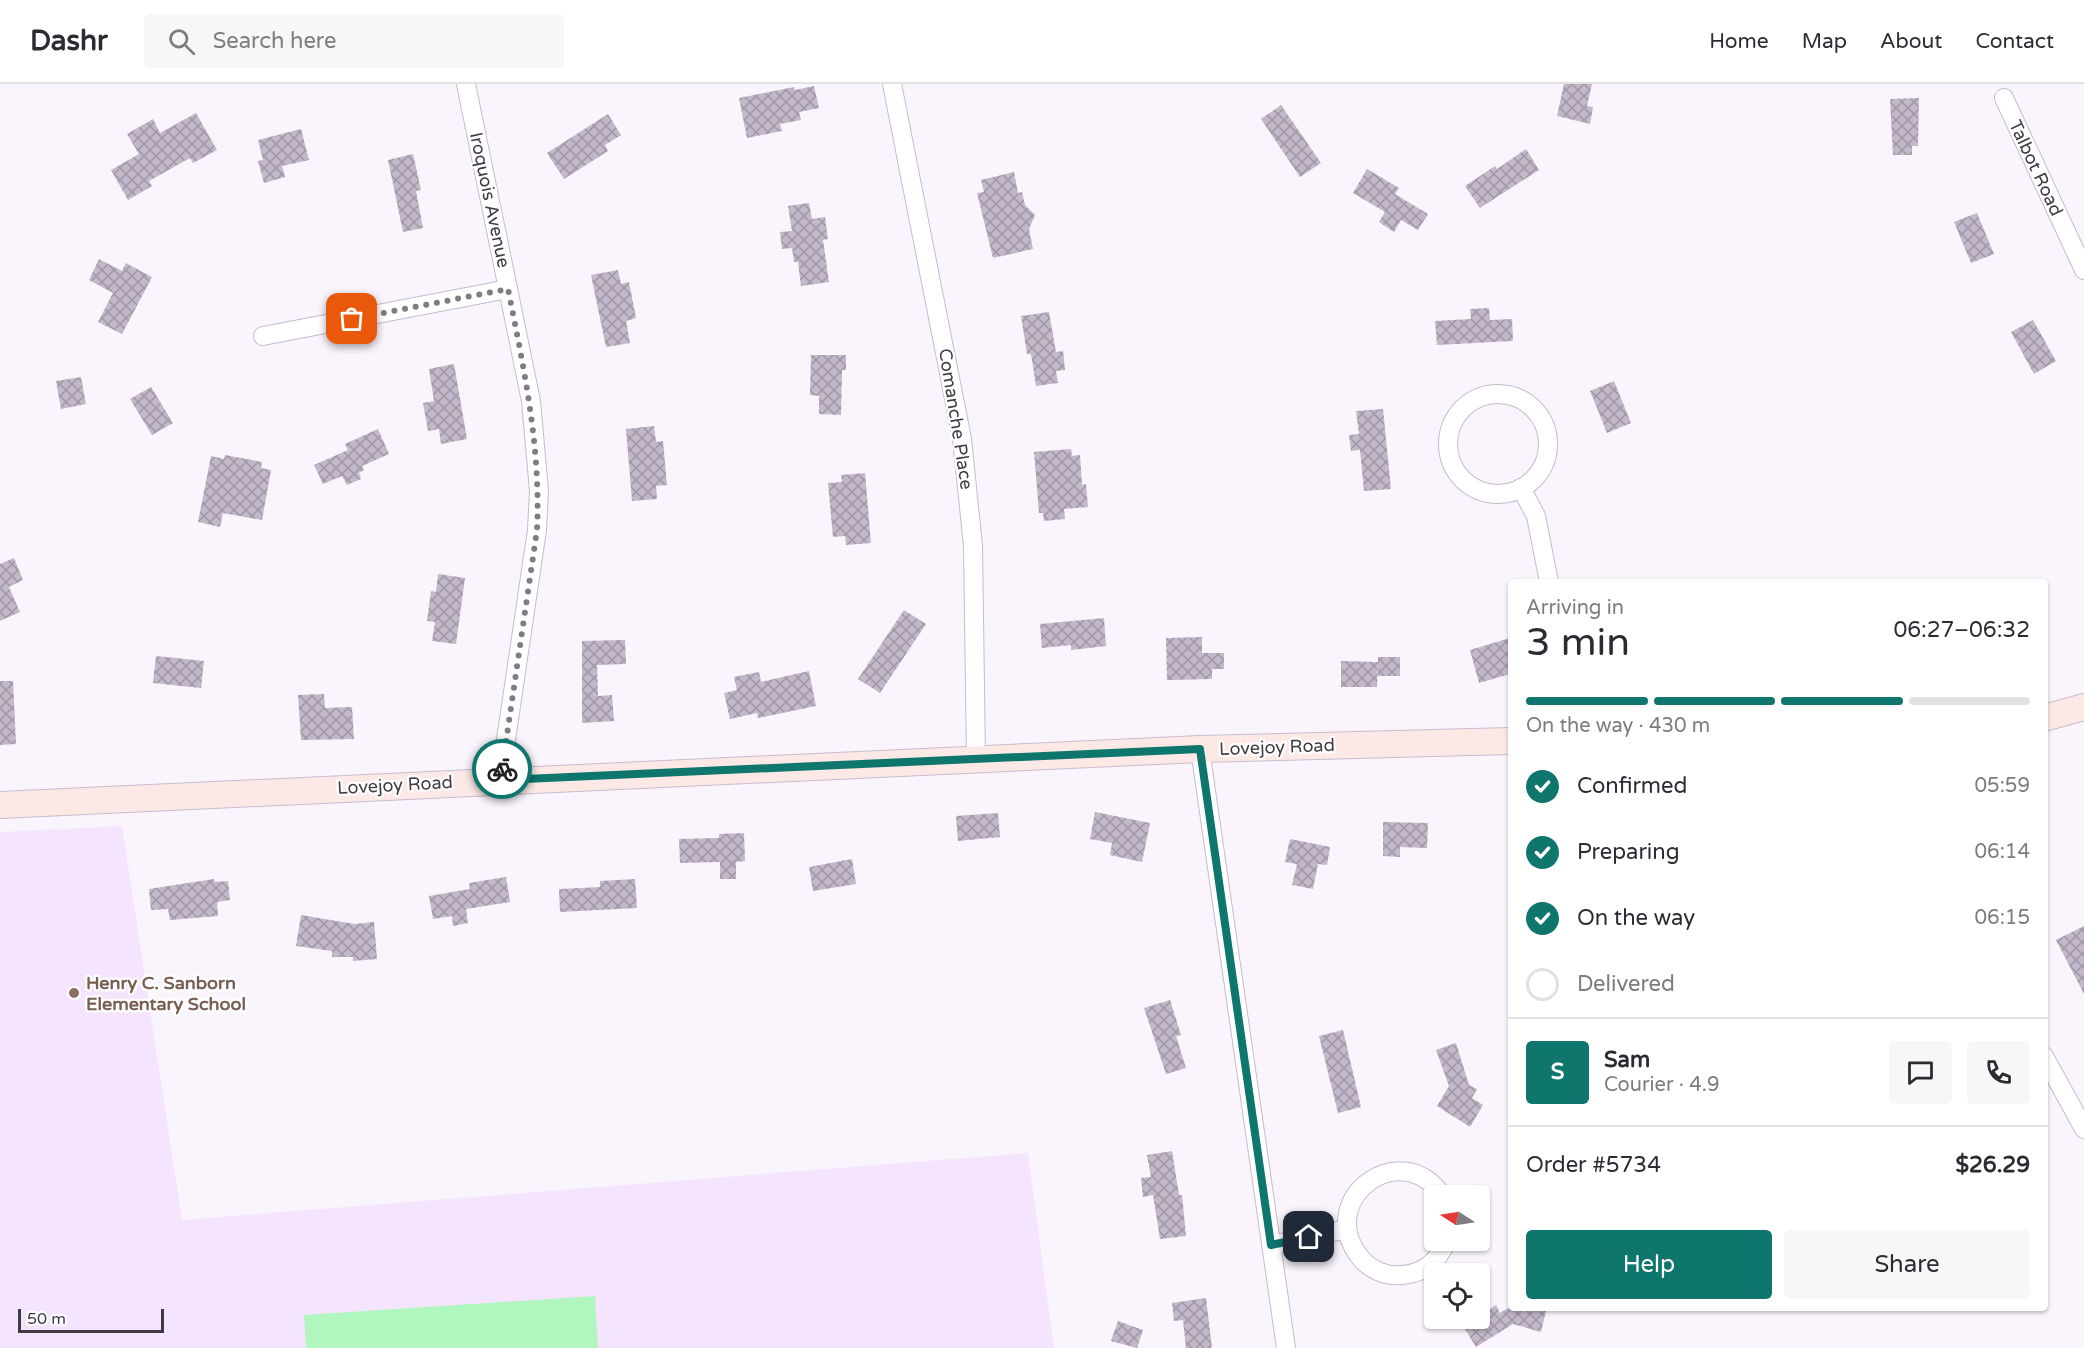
<!DOCTYPE html>
<html lang="en">
<head>
<meta charset="utf-8">
<style>
	:root { --surface:#fff; --page:#f7f7f7; --text:#2b2b33; --muted:#7c7c81; --line:#e1e1e2; --accent:#0f766e }
	body { margin:0; font-family:"Varela Round",sans-serif; background:var(--page); color:var(--text); height:100vh; display:flex; flex-direction:column; font-size:22px; white-space:nowrap }
	* { box-sizing:border-box; margin:0 }
	p { font-size:20px; color:var(--muted) }
	.icon { flex:none; width:33px; height:33px; fill:none; stroke:currentColor; stroke-width:2; stroke-linecap:round; stroke-linejoin:round }
	.map { position:relative; flex:1; overflow:hidden }
	.details { position:absolute; left:1508px; top:495px; width:540px; height:732px; display:flex; flex-direction:column; background:var(--surface); border-radius:6px; box-shadow:0 2px 4px #0004 }
	.details>* { flex:none }
	.needle { width:39px; rotate:282deg }
	.tools { position:absolute; left:1424px; top:1101px; display:grid; gap:12px }
	.tools a { display:grid; place-items:center; width:66px; height:66px; border-radius:6px; background:var(--surface); box-shadow:0 2px 4px #0004; font-size:30px }
	.scale { position:absolute; left:18px; bottom:15px; width:146px; box-sizing:border-box; padding-left:6px; border:3px solid #403b42; border-top:0; font-size:16px; line-height:21px; white-space:nowrap; color:#403b42; -webkit-text-stroke:4px #fff; paint-order:stroke }
	.pin { position:absolute; display:grid; place-items:center; width:51px; height:51px; color:#fff; margin:-26px; border-radius:12px; box-shadow:0 3px 9px #0006 }
	.courier { position:absolute; display:grid; place-items:center; width:60px; height:60px; margin:-30px; border:4px solid #0f766e; border-radius:50%; background:#fff; color:#222; box-shadow:0 2px 8px #0007 }
	.overview em { font-style:normal; font-weight:600 }
	.overview div { display:flex; flex-direction:column-reverse }
	.overview { display:flex; align-items:center; justify-content:space-between; height:102px; padding:0 18px }
	h1 { font-size:39px; font-weight:600; line-height:45px }
	.bar { display:grid; grid-template-columns:repeat(4,1fr); gap:9px 6px; align-content:center; height:72px; padding:0 18px }
	.bar i { height:8px; border-radius:4px; background:var(--line) }
	.bar .selected { background:var(--accent) }
	.bar p { grid-column:span 4 }
	.line { display:flex; align-items:center; gap:15px; padding:0 18px; border-top:2px solid var(--line) }
	.line div { flex:1 }
	.round { display:grid; place-items:center; flex:none; width:63px; height:63px; border-radius:6px; background:var(--page) }
	ol { padding:0 18px; list-style:none }
	li { display:flex; align-items:center; gap:18px; height:66px }
	li p { margin-inline-start:auto }
	li .icon { padding:6px; border-radius:50%; background:var(--accent); color:#fff; stroke-width:4 }
	li:last-child { color:var(--muted) }
	li i { width:33px; height:33px; border:3px solid var(--line); border-radius:50% }
	.primary-button { display:flex; gap:12px; margin-top:auto; padding:12px 18px }
	.primary-button a { flex:1; height:69px; border-radius:6px; background:var(--accent); color:#fff; font-size:24px; font-weight:600; line-height:69px; text-align:center }
	.primary-button a+a { background:var(--page); color:var(--text) }
	header { display:flex; align-items:center; gap:36px; box-sizing:border-box; height:84px; padding:0 30px; background:var(--surface); border-bottom:2px solid var(--line) }
	header strong { font-size:28px }
	nav { display:flex; gap:33px; margin-inline-start:auto; font-size:21px }
	.search { width:420px; height:54px; background:var(--page); display:flex; align-items:center; gap:15px; box-sizing:border-box; padding:0 21px; border-radius:6px; color:var(--muted); font-size:22px }
	.map>svg:first-child { display:block }
	.built { fill:#f5e4fd }
	.garden { fill:#b1f6bf }
	.building { fill:url(#building-cross-hatch) }
	.lines { fill:none; stroke-linecap:round; stroke-linejoin:round }
	.minor-casing { stroke:#c7bbcd; stroke-width:20 }
	.secondary-casing { stroke:#c7bbcd; stroke-width:28 }
	.minor { stroke:#fff; stroke-width:18 }
	.secondary { stroke:#fce9e6; stroke-width:26 }
	.done { stroke:#817c83; stroke-width:6; stroke-dasharray:0 10.8 }
	.route { stroke:#0f766e; stroke-width:8 }
	.education-dot { fill:#8d6e63; stroke:#fff; stroke-width:2 }
	.labels { text-anchor:middle; dominant-baseline:central; stroke-width:4.5; stroke-linejoin:round; paint-order:stroke }
	.street-label { font-size:18px; fill:#403b42; stroke:#fff }
	.education-label { font-size:18px; font-weight:bold; fill:#785e54; stroke:#fff; text-anchor:start }
</style>
</head>
<body>
<header>
<strong>Dashr</strong>
<div class="search"><svg class="icon" aria-label="search" viewBox="0 0 24 24"><circle cx="10" cy="10" r="6"/><path d="M15 15l6 6"/></svg>Search here</div>
<nav><a>Home</a><a>Map</a><a>About</a><a>Contact</a></nav>
</header>
<div class="map">
<svg width="2084" height="1264" viewBox="0 0 2084 1264">
	<defs>
		<pattern id="building-cross-hatch" width="8" height="8" patternUnits="userSpaceOnUse" patternTransform="scale(1.5)"><rect width="8" height="8" fill="#c3b7c9"/><path d="M0 0l8 8M0 8l8-8" fill="none" stroke="#a096a5"/></pattern>
	</defs>
	<rect width="100%" height="100%" fill="#faf5fd"/>
	<path class="built" d="M122 742 182 1136 1028 1069 1054 1264H0V748Z"/>
	<path class="garden" d="M595 1212 598 1264H306L304 1231Z"/>
	<g class="building">
		<path d="M1564 0H1592L1587 22 1593 23 1590 40 1557 32Z"/>
		<path d="M814 2 819 24 799 28 801 36 780 40 782 47 747 54 739 14 794 3 795 6Z"/>
		<path d="M1919 14 1918 62H1912V71H1893L1890 15Z"/>
		<path d="M1281 21 1321 79 1300 93 1261 35Z"/>
		<path d="M196 29 217 66 193 79 190 74 149 97 152 102 128 116 111 86 139 70 127 50 153 35 160 49Z"/>
		<path d="M608 30 621 51 605 61 608 67 564 95 547 69Z"/>
		<path d="M301 45 309 76 282 82 285 93 264 99 258 77 263 76 258 56Z"/>
		<path d="M1526 65 1539 86 1480 124 1465 102 1495 82 1497 85Z"/>
		<path d="M413 70 421 106 416 107 423 144 403 148 388 76Z"/>
		<path d="M1367 85 1399 104 1395 110 1428 130 1418 146 1401 136 1394 148 1379 138 1385 128 1353 109Z"/>
		<path d="M1014 88 1018 109 1022 108 1025 121 1035 131 1029 145 1033 165 993 174 977 109 984 108 981 96Z"/>
		<path d="M809 119 812 135 825 133 828 155 823 156 829 198 801 202 798 178H794L792 164 782 165 780 148 792 147 788 122Z"/>
		<path d="M1977 129 1994 170 1971 179 1954 138Z"/>
		<path d="M99 175 122 187 126 179 152 193 122 250 98 238 113 209 89 196Z"/>
		<path d="M618 186 621 200 629 198 636 234 626 237 630 259 606 263 591 191Z"/>
		<path d="M1489 224 1490 236 1512 235 1513 257 1437 261 1435 237 1471 235 1470 225Z"/>
		<path d="M1049 228 1056 268 1063 267 1065 286 1056 287 1058 299 1036 302 1031 270H1027L1021 232Z"/>
		<path d="M2033 236 2056 277 2034 290 2011 248Z"/>
		<path d="M811 271H846V286H842L841 331 819 330V312L810 311Z"/>
		<path d="M454 280 467 355 441 360 439 345 428 347 423 319 434 317 429 285Z"/>
		<path d="M81 293 86 320 61 325 56 297Z"/>
		<path d="M1614 297 1631 339 1607 349 1590 307Z"/>
		<path d="M151 303 173 339 152 351 130 315Z"/>
		<path d="M1383 325 1391 405 1364 407 1360 366 1351 367 1349 351 1359 350 1356 327Z"/>
		<path d="M654 342 656 358 663 357 667 401 656 402 657 415 632 417 626 345Z"/>
		<path d="M378 345 389 370 362 382 364 386 359 389 361 395 347 401 342 392 323 400 314 381 348 366 345 360Z"/>
		<path d="M1071 365 1072 372 1080 371 1082 401 1086 400 1088 423 1064 425 1065 435 1044 437 1043 429H1039L1034 368Z"/>
		<path d="M225 371 262 378 261 384 271 386 262 436 223 429 220 443 198 438 211 372 224 375Z"/>
		<path d="M865 389 871 459 846 461 845 452 833 453 828 399 842 398 841 391Z"/>
		<path d="M14 474 23 496 9 503 20 528 0 537V480Z"/>
		<path d="M438 490 465 494 456 560 432 557 435 538 427 537 431 507 436 508Z"/>
		<path d="M904 526 926 540 880 609 858 595Z"/>
		<path d="M1104 534 1106 562 1071 566V561L1042 564 1040 540Z"/>
		<path d="M1202 553V569H1224V585H1212V595L1167 596 1166 554Z"/>
		<path d="M1510 554V590L1479 599 1470 566Z"/>
		<path d="M625 556 626 580 597 581 598 612 612 611 614 637 582 639V557Z"/>
		<path d="M156 572 204 577 201 604 153 599Z"/>
		<rect x="1378" y="573" width="22" height="19"/>
		<path d="M1341 577 1378 578 1377 603H1341Z"/>
		<path d="M809 587 816 622 758 634 757 629 730 635 724 609 737 606 734 593 759 588 761 598Z"/>
		<path d="M0 597H13L16 660 0 661Z"/>
		<path d="M324 610 325 624 352 623 354 655 301 656 298 611Z"/>
		<path d="M1095 728 1150 739 1142 778 1110 771 1112 759 1090 755Z"/>
		<path d="M998 729 1000 753 958 757 956 732Z"/>
		<path d="M1383 738 1428 739 1427 764 1400 763V773L1383 772Z"/>
		<path d="M744 749 745 777 736 778V795H720V778L680 779 679 755 719 754V750Z"/>
		<path d="M1290 755 1330 763 1327 781 1318 780 1313 805 1292 801 1297 780 1285 778Z"/>
		<path d="M852 775 856 800 813 807 809 783Z"/>
		<path d="M506 793 510 818 466 825 468 839 453 842 452 832 433 835 429 812 470 805 469 799Z"/>
		<path d="M214 795 215 798 228 797 230 816 217 818 218 832 170 836 168 825 151 826 149 805Z"/>
		<path d="M635 795 637 824 560 828 559 805 600 803V797Z"/>
		<path d="M301 831 354 840 374 838 377 875 353 877V873H332V867L296 862Z"/>
		<path d="M2084 842V910L2056 856Z"/>
		<path d="M1170 916 1181 951 1176 952 1186 984 1166 990 1144 924Z"/>
		<path d="M1343 946 1361 1023 1338 1029 1319 952Z"/>
		<path d="M1456 959 1469 1001 1477 1005 1472 1014 1483 1021 1470 1043 1437 1022 1449 1002 1436 966Z"/>
		<path d="M1172 1067 1179 1111H1182L1186 1152 1160 1155 1153 1111 1143 1113 1141 1094 1151 1093 1147 1071Z"/>
		<path d="M1206 1214 1212 1264H1186L1183 1236 1174 1237 1172 1219Z"/>
		<path d="M1496 1221 1500 1229 1508 1224 1546 1227 1541 1248 1513 1240 1476 1263 1463 1242 1479 1234V1232Z"/>
		<path d="M1118 1237 1143 1246 1137 1264 1111 1257Z"/>
	</g>
	<g class="lines">
		<defs>
			<g id="minor">
				<path d="M466 0 531 317 539 407 537 446 500 696"/>
				<path d="M892 0 962 355 973 462 976 675"/>
				<path d="M2004 14 2084 186"/>
				<path d="M263 252 508 205"/>
				<circle cx="1498" cy="360" r="50"/>
				<path d="M1521 404 1536 432 1549 498"/>
				<path d="M1200 665 1286 1264"/>
				<path d="M2044 972 2084 1045"/>
				<path d="M1442 1112C1403 1052 1315 1113 1359 1172 1369 1186 1387 1193 1403 1191 1425 1189 1439 1176 1447 1156"/>
				<path d="M1271 1161 1347 1145"/>
			</g>
			<g id="secondary">
				<path d="M2044 634 2084 623"/>
				<path d="M0 721 1200 665 1510 657"/>
			</g>
		</defs>
		<use href="#minor" class="minor-casing"/>
		<use href="#secondary" class="secondary-casing"/>
		<use href="#minor" class="minor"/>
		<use href="#secondary" class="secondary"/>
	</g>
	<g class="lines">
		<path class="done" d="M352 235 508 205C524 285 541 364 537 446L502 685"/>
		<path class="route" d="M502 685 500 696 1200 665 1271 1161 1309 1153"/>
	</g>
	<circle class="education-dot" cx="74" cy="909" r="6"/>
	<g class="labels">
		<g class="street-label">
			<text transform="translate(2036 84) rotate(65)">Talbot Road</text>
			<text transform="translate(490 116) rotate(78)">Iroquois Avenue</text>
			<text transform="translate(956 335) rotate(81)">Comanche Place</text>
			<text transform="translate(1277 663) rotate(-2)">Lovejoy Road</text>
			<text transform="translate(395 701) rotate(-3)">Lovejoy Road</text>
		</g>
		<g class="education-label">
			<text x="86" y="899">Henry C. Sanborn<tspan x="86" dy="21">Elementary School</tspan></text>
		</g>
	</g>
</svg>
<div class="tools">
<a><svg class="needle" viewBox="-14 -14 28 28"><path d="M0-13l5 13h-10z" fill="#e53935"/><path d="M0 13l5-13h-10z" fill="#7c7c81"/></svg></a>
<a><svg class="icon" aria-label="locate" viewBox="0 0 24 24"><circle cx="12" cy="12" r="6"/><path d="M12 2v4M12 18v4M2 12h4M18 12h4"/></svg></a>
</div>
<div class="scale">50 m</div>
<div class="pin" style="left:352px;top:235px;background:#ea580c"><svg class="icon" aria-label="bag" viewBox="0 0 24 24"><path d="M5 8h14l-1 12H6zM9 8a3 3 0 0 1 6 0"/></svg></div>
<div class="pin" style="left:1309px;top:1153px;background:#1f2937"><svg class="icon" aria-label="home" viewBox="0 0 24 24"><path d="M3 11l9-7 9 7M6 9v11h12V9"/></svg></div>
<div class="courier" style="left:502px;top:685px"><svg class="icon" aria-label="bike" viewBox="0 0 24 24"><circle cx="6" cy="16" r="4"/><circle cx="18" cy="16" r="4"/><path d="M6 16l4-8h5l3 8M10 8l3 8H6M13 5h3"/></svg></div>
<section class="details">
<div class="overview"><div><h1>3 min</h1><p>Arriving in</p></div><em>06:27–06:32</em></div>
<div class="bar"><i class="selected"></i><i class="selected"></i><i class="selected"></i><i></i><p>On the way · 430 m</p></div>
<ol>
<li><svg class="icon" aria-label="check" viewBox="0 0 24 24"><path d="M5 12l5 5 9-10"/></svg>Confirmed<p>05:59</p></li>
<li><svg class="icon" aria-label="check" viewBox="0 0 24 24"><path d="M5 12l5 5 9-10"/></svg>Preparing<p>06:14</p></li>
<li><svg class="icon" aria-label="check" viewBox="0 0 24 24"><path d="M5 12l5 5 9-10"/></svg>On the way<p>06:15</p></li>
<li><i></i>Delivered</li>
</ol>
<div class="line" style="height:108px"><b class="round" style="background:var(--accent);color:#fff">S</b><div><b>Sam</b><p>Courier · 4.9</p></div><a class="round"><svg class="icon" aria-label="chat" viewBox="0 0 24 24"><path d="M4 5h16v11H9l-5 4z"/></svg></a><a class="round"><svg class="icon" aria-label="phone" viewBox="0 0 24 24"><path d="M5 4h4l2 5-3 2q2 4 5 5l2-3 5 2v4C11 20 4 13 5 4z"/></svg></a></div>
<div class="line" style="height:78px"><div>Order #5734</div><b>$26.29</b></div>
<div class="primary-button"><a>Help</a><a>Share</a></div>
</section>
</div>
</body>
</html>
